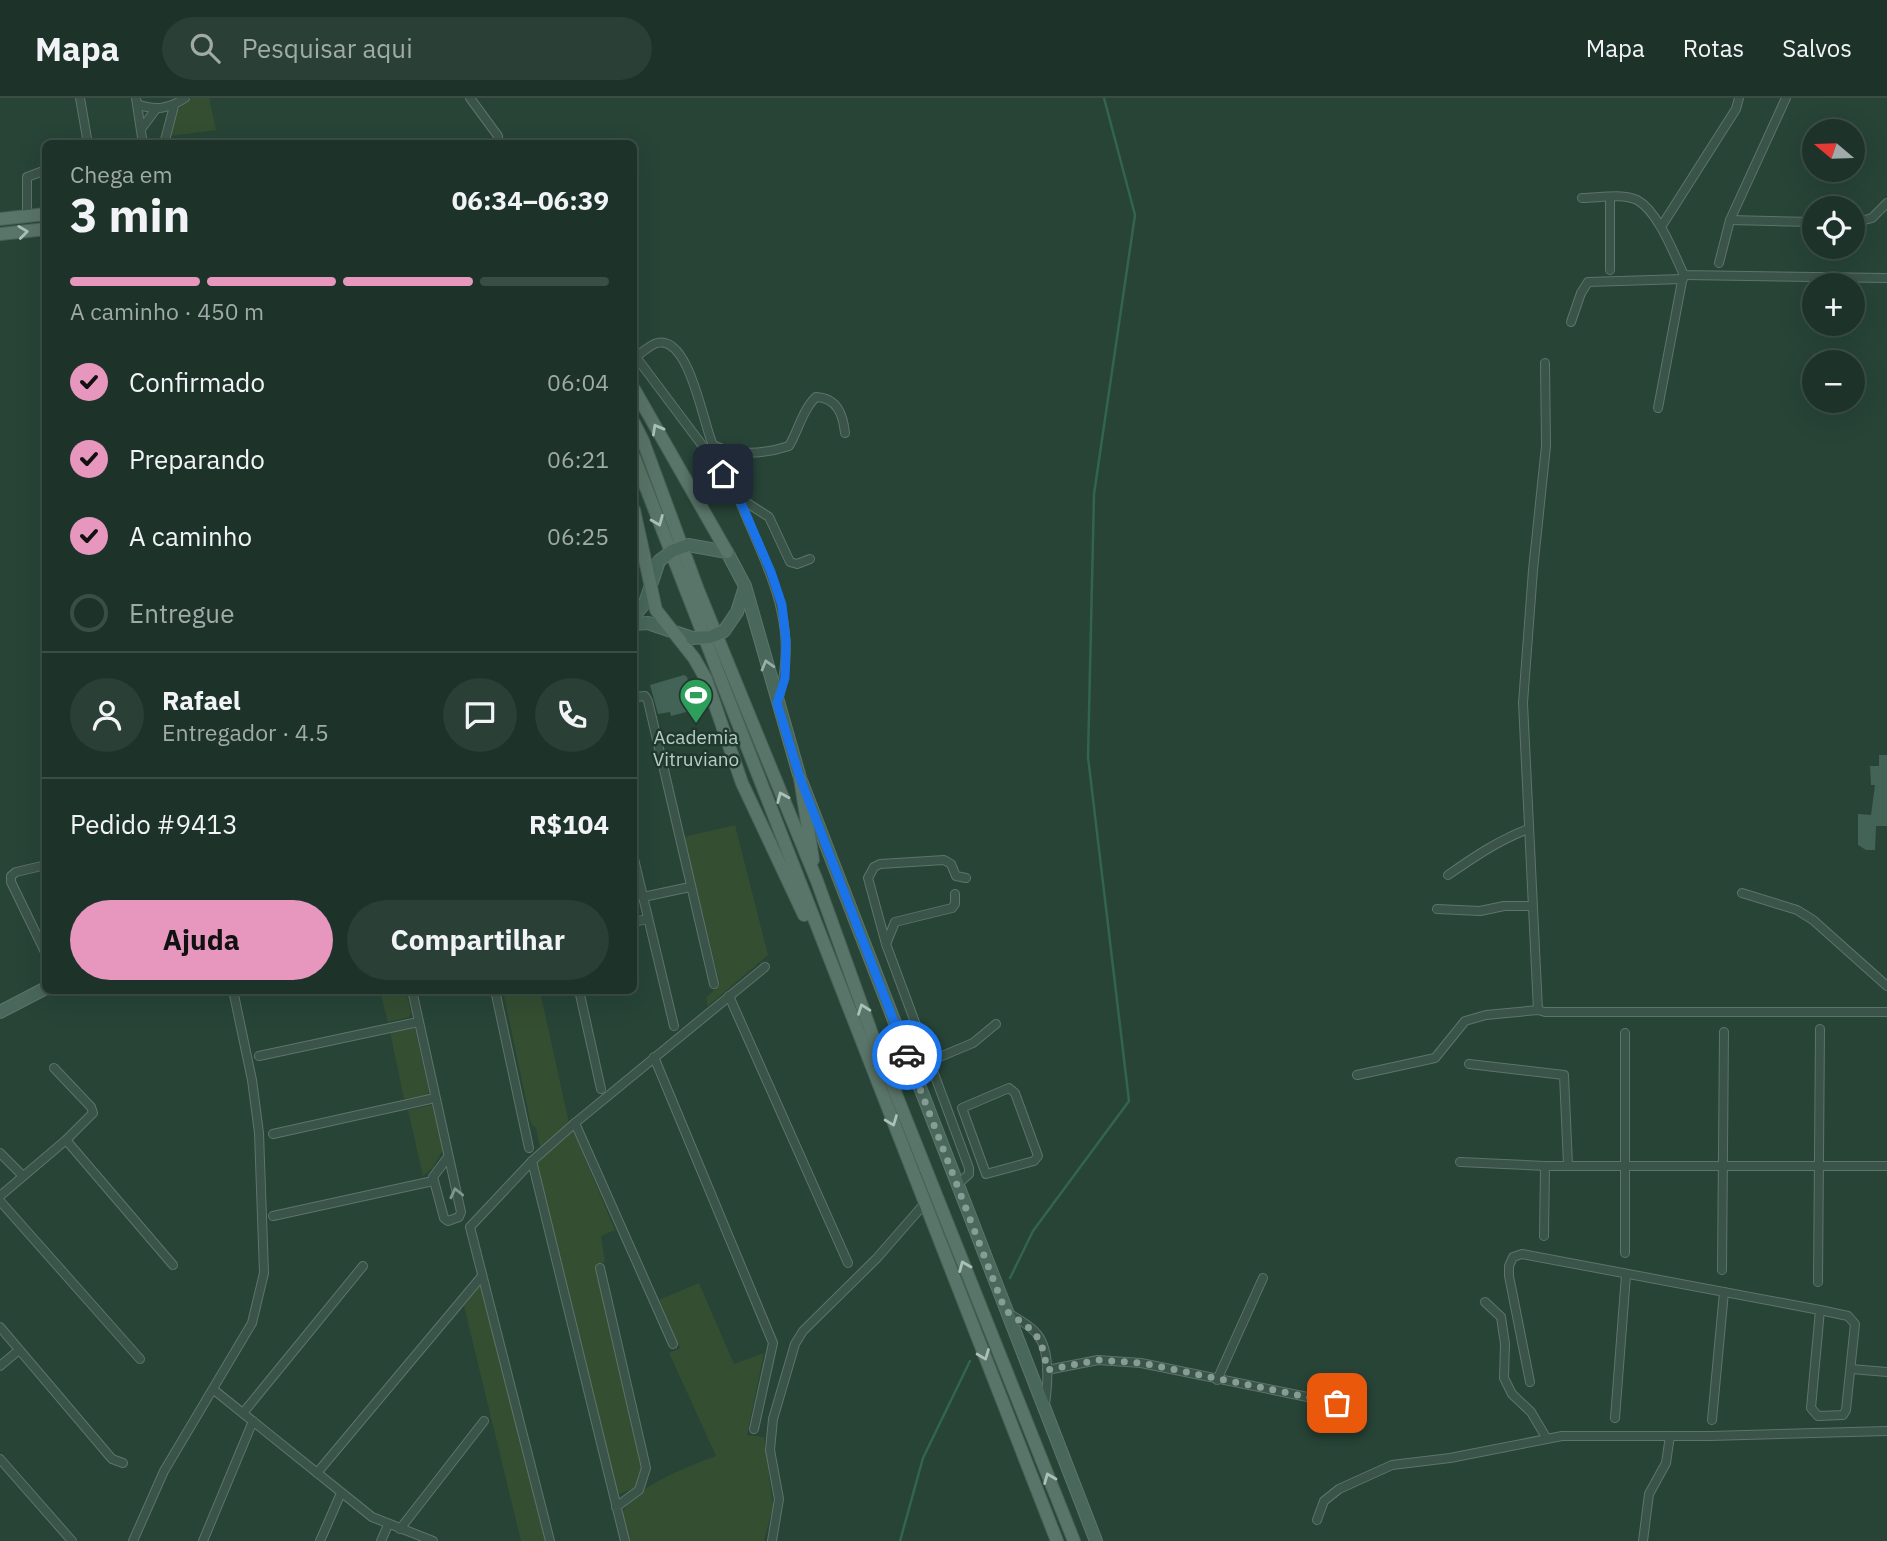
<!DOCTYPE html>
<html lang="pt">
<head>
<meta charset="utf-8">
<style>
	:root { --surface:#1d3329; --page:#2a3f35; --text:#f1f3f6; --muted:#a0aaa8; --line:#3b4e46; --accent:#e797bd }
	body { margin:0; font-family:"IBM Plex Sans",sans-serif; background:var(--page); color:var(--text); height:100vh; display:flex; flex-direction:column; font-size:26px; white-space:nowrap }
	* { box-sizing:border-box; margin:0 }
	p { font-size:23px; color:var(--muted) }
	.icon { flex:none; width:38px; height:38px; fill:none; stroke:currentColor; stroke-width:2; stroke-linecap:round; stroke-linejoin:round }
	.map { position:relative; flex:1; overflow:hidden }
	.panel { position:absolute; left:42px; top:42px; width:595px; height:854px; display:flex; flex-direction:column; background:var(--surface); border-radius:10px; box-shadow:0 7px 28px #0002,0 0 0 2px var(--line) }
	.panel>* { flex:none }
	.needle { width:46px; rotate:289deg }
	.controls { position:absolute; left:1802px; top:21px; display:grid; gap:14px }
	.controls a { display:grid; place-items:center; width:63px; height:63px; border-radius:50%; background:var(--surface); box-shadow:0 7px 28px #0002,0 0 0 2px var(--line); font-size:35px }
	.pin { position:absolute; display:grid; place-items:center; width:60px; height:60px; color:#fff; margin:-30px; border-radius:14px; box-shadow:0 4px 10px #0006 }
	.courier { position:absolute; display:grid; place-items:center; width:70px; height:70px; margin:-35px; border:5px solid #1a73e8; border-radius:50%; background:#fff; color:#222; box-shadow:0 2px 9px #0007 }
	.headline em { font-style:normal; font-weight:700 }
	.headline div { display:flex; flex-direction:column-reverse }
	.headline { display:flex; align-items:center; justify-content:space-between; height:119px; padding:0 28px }
	h1 { font-size:46px; font-weight:700; line-height:52px }
	.bar { display:grid; grid-template-columns:repeat(4,1fr); gap:10px 7px; align-content:center; height:84px; padding:0 28px }
	.bar i { height:9px; border-radius:5px; background:var(--line) }
	.bar .active { background:var(--accent) }
	.bar p { grid-column:span 4 }
	.line { display:flex; align-items:center; gap:18px; padding:0 28px; border-top:2px solid var(--line) }
	.line div { flex:1 }
	.round { display:grid; place-items:center; flex:none; width:74px; height:74px; border-radius:37px; background:var(--page) }
	ol { padding:0 28px; list-style:none }
	li { display:flex; align-items:center; gap:21px; height:77px }
	li p { margin-inline-start:auto }
	li .icon { padding:7px; border-radius:50%; background:var(--accent); color:#111; stroke-width:4 }
	li:last-child { color:var(--muted) }
	li i { width:38px; height:38px; border:4px solid var(--line); border-radius:50% }
	.action { display:flex; gap:14px; margin-top:auto; padding:14px 28px }
	.action a { flex:1; height:80px; border-radius:42px; background:var(--accent); color:#111; font-size:28px; font-weight:700; line-height:80px; text-align:center }
	.action a+a { background:var(--page); color:var(--text) }
	header { display:flex; align-items:center; gap:42px; box-sizing:border-box; height:98px; padding:0 35px; background:var(--surface); border-bottom:2px solid var(--line) }
	header strong { font-size:33px }
	nav { display:flex; gap:38px; margin-inline-start:auto; font-size:24px }
	.search { width:490px; height:63px; background:var(--page); display:flex; align-items:center; gap:18px; box-sizing:border-box; padding:0 24px; border-radius:38px; color:var(--muted); font-size:26px }
	.map>svg:first-child { display:block }
	.green { fill:#344e32 }
	.lines { fill:none; stroke-linecap:round; stroke-linejoin:round }
	.stream { stroke:#33644e; stroke-width:2.5 }
	.building { fill:#426356 }
	.street-casing { stroke:#5d746a; stroke-width:10 }
	.secondary-casing { stroke:#5d746a; stroke-width:14 }
	.primary-casing { stroke:#486055; stroke-width:14 }
	.street { stroke:#3b5449; stroke-width:8 }
	.secondary { stroke:#49675b; stroke-width:12 }
	.primary { stroke:#597468; stroke-width:12 }
	.secondary-bridge-casing { stroke:#5d746a; stroke-width:14; stroke-linecap:butt }
	.secondary-bridge { stroke:#49675b; stroke-width:12 }
	.oneway { stroke:#abc0b7 }
	.oneway2 { stroke:#97aea5 }
	.oneway3 { stroke:#80978d }
	.done { stroke:#869d93; stroke-width:7; stroke-dasharray:0 12.6 }
	.route { stroke:#1a73e8; stroke-width:9 }
	.labels { text-anchor:middle; dominant-baseline:central; stroke-width:5; stroke-linejoin:round; paint-order:stroke }
	.poi-label { font-size:19px; fill:#b9cdc5; stroke:#20392e }
</style>
</head>
<body>
<header>
<strong>Mapa</strong>
<div class="search"><svg class="icon" aria-label="search" viewBox="0 0 24 24"><circle cx="10" cy="10" r="6"/><path d="M15 15l6 6"/></svg>Pesquisar aqui</div>
<nav><a>Mapa</a><a>Rotas</a><a>Salvos</a></nav>
</header>
<div class="map">
<svg width="1887" height="1443" viewBox="0 0 1887 1443">
	<rect width="100%" height="100%" fill="#274437"/>
	<g class="green">
		<path d="M192 0H209L216 32 170 38 174 15Z"/>
		<path d="M735 727 768 857 708 908 706 900 720 886 684 739Z"/>
		<path d="M380 893H406L411 915 409 919 388 924Z"/>
		<path d="M503 893H540L569 1025 540 1050 536 1030 531 1026Z"/>
		<path d="M412 930 415 931 429 993 427 997 404 1001 390 934Z"/>
		<path d="M432 1007 443 1052 433 1069 423 1078 408 1012Z"/>
		<path d="M573 1032 615 1132 601 1138 605 1164 596 1167 642 1372 636 1389 620 1396 615 1394 537 1066 540 1060Z"/>
		<path d="M699 1185 734 1266 764 1255 747 1337 764 1339 773 1408 764 1443H627C626 1436 622 1428 622 1421 622 1392 693 1367 716 1358L669 1255 680 1250 659 1202Z"/>
		<path d="M479 1189 482 1191 546 1443H521L464 1208Z"/>
	</g>
	<g class="lines">
		<g class="stream">
			<path d="M1010 1180 1033 1133 1129 1003 1088 659 1094 396 1135 117 1104 0"/>
			<path d="M900 1443 923 1360 970 1263"/>
		</g>
	</g>
	<g class="building">
		<path d="M684 577 687 579 694 612 671 618 670 614 658 616 650 587Z"/>
		<path d="M1879 657H1887V728H1876L1875 752H1866L1858 747V716L1871 717 1875 687H1871L1870 668H1879Z"/>
	</g>
	<g class="lines">
		<defs>
			<g id="street">
				<path d="M80 0 88 46"/>
				<path d="M136 0 143 46"/>
				<path d="M470 0 498 38V46"/>
				<path d="M137 6C155 13 169 11 185 0"/>
				<path d="M141 31 156 11"/>
				<path d="M164 46 174 8"/>
				<path d="M1582 100C1598 100 1622 95 1637 102 1658 113 1674 156 1684 177L1887 180"/>
				<path d="M27 118V79L46 72"/>
				<path d="M1730 122 1815 124"/>
				<path d="M1853 125 1872 120 1887 105"/>
				<path d="M1661 129 1736 11 1739 0"/>
				<path d="M1719 165 1730 122 1786 0"/>
				<path d="M1610 172V100"/>
				<path d="M1571 224 1581 195 1588 184 1683 181"/>
				<path d="M636 259 744 403 769 419 790 464 797 466 810 461"/>
				<path d="M634 260C640 256 650 247 657 245 690 237 703 327 713 347 735 358 765 356 789 348 798 333 803 311 816 299 837 300 843 316 845 335"/>
				<path d="M1658 310 1683 178"/>
				<path d="M739 401C766 469 802 525 778 602"/>
				<path d="M634 599 645 598 648 603 714 886"/>
				<path d="M634 761 674 928"/>
				<path d="M46 767 16 774 11 778V784L46 856"/>
				<path d="M1448 777C1474 759 1499 742 1528 731"/>
				<path d="M1742 795 1797 812 1813 822 1887 888"/>
				<path d="M643 799 690 789"/>
				<path d="M1437 811 1480 813 1504 808H1532"/>
				<path d="M634 824 647 821"/>
				<path d="M886 846 895 824 952 810 955 806V796"/>
				<path d="M412 892 461 1114 459 1119 448 1123 444 1120 433 1079 448 1059"/>
				<path d="M495 892 529 1050"/>
				<path d="M579 892 601 991"/>
				<path d="M729 898 848 1165"/>
				<path d="M1538 912 1523 605 1533 472 1546 348 1545 265"/>
				<path d="M259 958 418 924"/>
				<path d="M654 959 773 1245 754 1331"/>
				<path d="M930 963 973 945 996 926"/>
				<path d="M1469 966 1564 977 1568 1067"/>
				<path d="M1357 977 1435 960 1465 923 1486 917 1538 912 1545 914H1887"/>
				<path d="M1009 990 1015 995 1038 1058 1034 1063 986 1076 962 1010Z"/>
				<path d="M575 1025 673 1246"/>
				<path d="M273 1036 435 1000"/>
				<path d="M66 1042 173 1167"/>
				<path d="M0 1055 22 1077"/>
				<path d="M532 1063 625 1443"/>
				<path d="M1460 1064 1545 1068H1887"/>
				<path d="M957 1087 969 1076V1070L886 846 868 780 874 769 880 766 944 762 951 766 956 778 966 780"/>
				<path d="M0 1098 66 1042 93 1015 91 1009 54 970"/>
				<path d="M0 1103 140 1261"/>
				<path d="M273 1118 433 1083"/>
				<path d="M1544 1138 1545 1068"/>
				<path d="M1625 1155V935"/>
				<path d="M600 1170 646 1370 639 1392 616 1409"/>
				<path d="M1722 1172 1724 934"/>
				<path d="M1818 1184 1820 931"/>
				<path d="M1485 1204 1501 1219 1505 1246 1504 1280 1512 1296 1531 1314 1547 1341"/>
				<path d="M1010 1216C1019 1222 1030 1227 1037 1236 1051 1253 1048 1285 1045 1306"/>
				<path d="M0 1229 112 1361 123 1365"/>
				<path d="M0 1268 19 1252"/>
				<path d="M1851 1271 1887 1274"/>
				<path d="M1047 1272 1098 1262 1141 1265 1337 1305"/>
				<path d="M1217 1282 1263 1180"/>
				<path d="M1530 1284 1509 1178V1168L1513 1159 1522 1156 1820 1212 1848 1218 1855 1226 1846 1312 1843 1317 1818 1318 1811 1310 1820 1212"/>
				<path d="M214 1292 372 1419 433 1443"/>
				<path d="M243 1315 363 1168"/>
				<path d="M1615 1320 1626 1177"/>
				<path d="M1712 1322 1724 1194"/>
				<path d="M0 1361 72 1443"/>
				<path d="M317 1375 482 1178"/>
				<path d="M1317 1422 1324 1403 1339 1391 1392 1367 1450 1360 1562 1338H1710L1887 1333"/>
				<path d="M400 1431 484 1323"/>
				<path d="M133 1443 164 1373 252 1225 264 1175 259 1035 252 982 233 892"/>
				<path d="M203 1443 253 1323"/>
				<path d="M320 1443 341 1395"/>
				<path d="M381 1443 388 1427"/>
				<path d="M550 1443 470 1129 532 1063 575 1025 765 869"/>
				<path d="M772 1443 779 1401 770 1352 773 1321 795 1246 803 1233 877 1160 925 1105"/>
				<path d="M1643 1443 1649 1396 1666 1365 1670 1338"/>
			</g>
			<g id="secondary">
				<path d="M688 447 727 454 745 488 800 680 1096 1443"/>
				<path d="M634 518 645 505 659 463"/>
				<path d="M634 526 648 525 692 540"/>
				<path d="M724 533 737 514 745 489"/>
				<path d="M0 914 46 890"/>
			</g>
			<g id="primary">
				<path d="M0 121 46 116"/>
				<path d="M0 136 46 131"/>
				<path d="M634 291 727 454"/>
				<path d="M634 325 643 343 698 492 817 783 872 936 1074 1443"/>
				<path d="M634 359 1057 1443"/>
				<path d="M634 412 656 512 694 560 706 581 742 685 804 817"/>
				<path d="M800 680 813 762"/>
			</g>
		</defs>
		<use href="#street" class="street-casing"/>
		<use href="#secondary" class="secondary-casing"/>
		<use href="#primary" class="primary-casing"/>
		<use href="#street" class="street"/>
		<use href="#secondary" class="secondary"/>
		<use href="#primary" class="primary"/>
		<defs>
			<g id="secondary-bridge">
				<path d="M659 463 672 453 688 447"/>
				<path d="M692 540 710 539 724 533"/>
			</g>
		</defs>
		<use href="#secondary-bridge" class="secondary-bridge-casing"/>
		<use href="#secondary-bridge" class="secondary-bridge"/>
	</g>
	<defs><path id="oneway-chevron" d="M-2-3.5L2.5 0L-2 3.5" fill="none" stroke-width="1.6" stroke-linecap="round" stroke-linejoin="round" transform="scale(1.75)"/></defs>
	<g class="oneway">
		<use href="#oneway-chevron" transform="translate(23 134) rotate(-7)"/>
		<use href="#oneway-chevron" transform="translate(657 331) rotate(-119)"/>
		<use href="#oneway-chevron" transform="translate(658 423) rotate(68)"/>
		<use href="#oneway-chevron" transform="translate(782 699) rotate(-113)"/>
		<use href="#oneway-chevron" transform="translate(863 911) rotate(-110)"/>
		<use href="#oneway-chevron" transform="translate(892 1023) rotate(69)"/>
		<use href="#oneway-chevron" transform="translate(964 1168) rotate(-112)"/>
		<use href="#oneway-chevron" transform="translate(984 1257) rotate(69)"/>
		<use href="#oneway-chevron" transform="translate(1049 1380) rotate(-112)"/>
	</g>
	<use class="oneway2" href="#oneway-chevron" transform="translate(767 567) rotate(-106)"/>
	<use class="oneway3" href="#oneway-chevron" transform="translate(456 1095) rotate(-103)"/>
	<g class="lines">
		<path class="done" d="M907 957 1005 1212C1035 1235 1041 1233 1047 1272L1098 1262 1142 1265 1337 1305"/>
		<path class="route" d="M723 376 735 391 771 474 782 507 786 543 785 580 777 605 800 680 907 957"/>
	</g>
	<defs>
		<symbol id="stadium-pin" viewBox="-11 -11 22 30"><path d="M0 17L-7.5 6A9.5 9.5 0 1 1 7.5 6Z" fill="#2e9e5b" stroke="#20392e"/><path d="M0-5a6.5 5 0 1 0 0 10a6.5 5 0 1 0 0-10ZM-3.5-1.8h7v3.6h-7Z" fill="#fff"/></symbol>
	</defs>
	<g fill-rule="evenodd">
		<use href="#stadium-pin" x="677" y="578" width="38" height="52"/>
	</g>
	<g class="labels">
		<g class="poi-label">
			<text x="696" y="639">Academia<tspan x="696" dy="22">Vitruviano</tspan></text>
		</g>
	</g>
</svg>
<div class="controls">
<a><svg class="needle" viewBox="-14 -14 28 28"><path d="M0-13l5 13h-10z" fill="#e53935"/><path d="M0 13l5-13h-10z" fill="#a0aaa8"/></svg></a>
<a><svg class="icon" aria-label="locate" viewBox="0 0 24 24"><circle cx="12" cy="12" r="6"/><path d="M12 2v4M12 18v4M2 12h4M18 12h4"/></svg></a>
<a>+</a>
<a>−</a>
</div>
<div class="pin" style="left:1337px;top:1305px;background:#ea580c"><svg class="icon" aria-label="bag" viewBox="0 0 24 24"><path d="M5 8h14l-1 12H6zM9 8a3 3 0 0 1 6 0"/></svg></div>
<div class="pin" style="left:723px;top:376px;background:#1f2937"><svg class="icon" aria-label="home" viewBox="0 0 24 24"><path d="M3 11l9-7 9 7M6 9v11h12V9"/></svg></div>
<div class="courier" style="left:907px;top:957px"><svg class="icon" aria-label="car" viewBox="0 0 24 24"><path d="M5 17H2v-5l4-1 3-4h7l3 4 3 1v5h-3M9 17h6M6 11h13"/><circle cx="7" cy="17" r="2"/><circle cx="17" cy="17" r="2"/></svg></div>
<section class="panel">
<div class="headline"><div><h1>3 min</h1><p>Chega em</p></div><em>06:34–06:39</em></div>
<div class="bar"><i class="active"></i><i class="active"></i><i class="active"></i><i></i><p>A caminho · 450 m</p></div>
<ol>
<li><svg class="icon" aria-label="check" viewBox="0 0 24 24"><path d="M5 12l5 5 9-10"/></svg>Confirmado<p>06:04</p></li>
<li><svg class="icon" aria-label="check" viewBox="0 0 24 24"><path d="M5 12l5 5 9-10"/></svg>Preparando<p>06:21</p></li>
<li><svg class="icon" aria-label="check" viewBox="0 0 24 24"><path d="M5 12l5 5 9-10"/></svg>A caminho<p>06:25</p></li>
<li><i></i>Entregue</li>
</ol>
<div class="line" style="height:126px"><a class="round"><svg class="icon" aria-label="person" viewBox="0 0 24 24"><circle cx="12" cy="8" r="4"/><path d="M4 21q1-7 8-7t8 7"/></svg></a><div><b>Rafael</b><p>Entregador · 4.5</p></div><a class="round"><svg class="icon" aria-label="chat" viewBox="0 0 24 24"><path d="M4 5h16v11H9l-5 4z"/></svg></a><a class="round"><svg class="icon" aria-label="phone" viewBox="0 0 24 24"><path d="M5 4h4l2 5-3 2q2 4 5 5l2-3 5 2v4C11 20 4 13 5 4z"/></svg></a></div>
<div class="line" style="height:91px"><div>Pedido #9413</div><b>R$104</b></div>
<div class="action"><a>Ajuda</a><a>Compartilhar</a></div>
</section>
</div>
</body>
</html>
